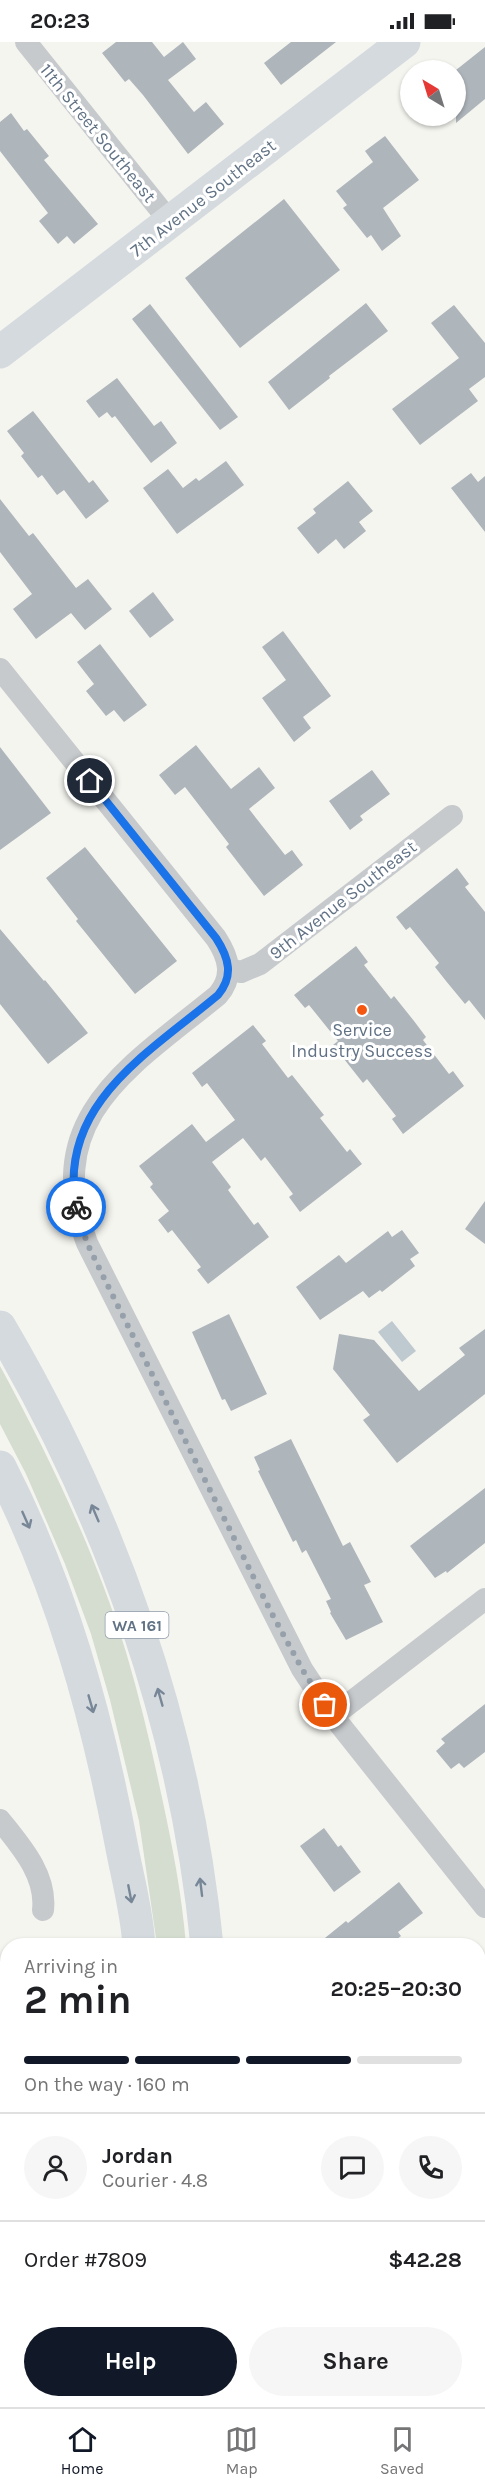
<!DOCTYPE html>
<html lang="en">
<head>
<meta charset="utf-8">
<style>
	:root { --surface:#fff; --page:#f6f6f6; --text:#202124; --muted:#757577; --line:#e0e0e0; --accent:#111827 }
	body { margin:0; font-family:Karla,sans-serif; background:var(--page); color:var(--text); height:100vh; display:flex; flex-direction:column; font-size:22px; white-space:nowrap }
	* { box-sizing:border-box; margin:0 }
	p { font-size:20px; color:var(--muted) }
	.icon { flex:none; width:33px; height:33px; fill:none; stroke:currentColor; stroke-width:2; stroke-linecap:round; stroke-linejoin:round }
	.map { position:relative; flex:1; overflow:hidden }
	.drawer { position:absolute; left:0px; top:1896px; width:486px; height:470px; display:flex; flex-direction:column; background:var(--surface); border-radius:24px 24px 0 0; box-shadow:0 2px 4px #0004 }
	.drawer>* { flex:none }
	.needle { width:39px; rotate:322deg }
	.controls { position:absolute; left:400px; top:18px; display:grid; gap:12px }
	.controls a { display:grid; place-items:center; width:66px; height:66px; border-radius:50%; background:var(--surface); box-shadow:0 2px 4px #0004; font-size:30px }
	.pin { position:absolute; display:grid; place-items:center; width:51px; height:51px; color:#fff; margin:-26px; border:3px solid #fff; border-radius:50%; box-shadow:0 2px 6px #0007 }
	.courier { position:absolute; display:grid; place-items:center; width:60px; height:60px; margin:-30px; border:4px solid #1a73e8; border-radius:50%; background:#fff; color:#222; box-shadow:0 2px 8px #0007 }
	.summary em { font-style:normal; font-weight:700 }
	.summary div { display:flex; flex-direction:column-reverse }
	.summary { display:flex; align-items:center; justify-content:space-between; height:102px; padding:0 24px }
	h1 { font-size:39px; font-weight:700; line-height:45px }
	.bar { display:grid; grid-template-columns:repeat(4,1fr); gap:9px 6px; align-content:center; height:72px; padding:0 24px }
	.bar i { height:8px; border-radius:4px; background:var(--line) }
	.bar .current { background:var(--accent) }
	.bar p { grid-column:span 4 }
	.line { display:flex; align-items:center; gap:15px; padding:0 24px; border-top:2px solid var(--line) }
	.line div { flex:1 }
	.round { display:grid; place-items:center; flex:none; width:63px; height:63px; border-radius:32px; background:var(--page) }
	.cta { display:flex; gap:12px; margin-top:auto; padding:12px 24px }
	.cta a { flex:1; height:69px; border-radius:36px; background:var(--accent); color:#fff; font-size:24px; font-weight:700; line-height:69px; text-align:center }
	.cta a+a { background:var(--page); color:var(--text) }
	.status { display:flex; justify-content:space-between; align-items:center; height:42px; padding:0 30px; background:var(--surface); direction:ltr }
	.status svg { height:16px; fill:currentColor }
	.tab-bar { display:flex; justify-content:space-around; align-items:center; height:84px; border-top:2px solid var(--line); background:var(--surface); font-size:16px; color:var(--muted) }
	.tab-bar a { display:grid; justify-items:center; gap:3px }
	.tab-bar .current { color:var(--accent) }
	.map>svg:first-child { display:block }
	.green { fill:#d5ddd1 }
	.water { fill:#bfcad0 }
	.building { fill:#aeb5bb }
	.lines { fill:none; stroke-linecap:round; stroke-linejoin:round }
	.street { stroke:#c7cacd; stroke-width:22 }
	.secondary { stroke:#d5dadf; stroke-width:33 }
	.highway { stroke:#d5dadf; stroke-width:33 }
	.oneway { stroke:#788797 }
	.done { stroke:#95a0aa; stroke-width:6; stroke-dasharray:0 10.8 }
	.route { stroke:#1a73e8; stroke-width:8 }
	.poi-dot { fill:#f55711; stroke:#fff; stroke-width:2 }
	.labels { text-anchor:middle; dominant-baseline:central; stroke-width:6; stroke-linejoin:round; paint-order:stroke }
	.shield { fill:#fff; stroke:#909caa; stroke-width:1.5 }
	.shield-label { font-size:16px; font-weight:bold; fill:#617285 }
	.street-label { font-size:18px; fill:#617285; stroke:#fff }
	.poi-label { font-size:18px; fill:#617285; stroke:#fff }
</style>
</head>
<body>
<div class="status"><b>20:23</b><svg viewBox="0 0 49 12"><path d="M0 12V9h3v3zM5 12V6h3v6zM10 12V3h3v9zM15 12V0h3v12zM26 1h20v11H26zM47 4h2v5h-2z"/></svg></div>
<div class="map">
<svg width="485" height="2365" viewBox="0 0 485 2365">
	<rect width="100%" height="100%" fill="#f5f5f0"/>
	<g class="green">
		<path d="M0 1324C49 1414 96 1512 126 1610 140 1657 151 1704 161 1751 172 1802 182 1852 186 1903H157L139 1779 110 1658 91 1592 65 1522 26 1432 0 1382Z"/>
		<path d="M138 2358H165L164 2365H137Z"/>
	</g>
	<path class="water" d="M392 1279 416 1309 402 1320 378 1290Z"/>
	<g class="building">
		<path d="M116 0H152L164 15 183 0 196 17 168 38 194 70 206 60 224 82 188 112 143 53 129 37 125 40 102 11Z"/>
		<path d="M291 0H336L281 43 264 21Z"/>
		<path d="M485 5V57L456 81V28Z"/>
		<path d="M11 71 24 89 27 87 49 114 44 118 98 182 74 202 67 194 58 202 39 179 48 171 0 109V80Z"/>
		<path d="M385 94 419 138 383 166 401 194 382 209 371 193 367 196 343 166 347 163 336 149 373 120 365 109Z"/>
		<path d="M284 157 340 228 240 306 185 236Z"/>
		<path d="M366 261 388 289 329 334 330 336 289 368 268 340Z"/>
		<path d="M150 262 238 375 220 388 132 277Z"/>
		<path d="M454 263 485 301V335L469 347 478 359 420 403 392 367 459 316 431 281Z"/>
		<path d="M117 336 154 384 161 379 177 401 151 421 115 374 112 376 107 370 99 376 86 359Z"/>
		<path d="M33 369 89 441 93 438 109 459 86 477 64 448 57 453 42 433 38 436 21 414 24 411 7 389Z"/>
		<path d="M226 419 244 443 177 492 143 446 168 427 183 446 196 436 199 439Z"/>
		<path d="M471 431 478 440 485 434V490L451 446Z"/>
		<path d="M348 439 373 469 359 480 366 489 344 507 336 497 318 512 297 486 316 471 313 467Z"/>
		<path d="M0 457 29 494 33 491 76 546 88 537 112 567 85 588 71 571 36 597 13 567 32 552 0 510Z"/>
		<path d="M153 550 174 578 150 596 129 569Z"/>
		<path d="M283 589 331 654 303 675 311 686 294 700 262 656 286 638 262 605Z"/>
		<path d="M100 602 147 663 124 680 114 668 106 674 86 649 94 642 77 620Z"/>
		<path d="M196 703 231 747 259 725 275 746 249 767 285 813 292 808 303 823 264 854 226 805 229 802 185 745 175 753 159 733Z"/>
		<path d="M0 705 51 771 0 808Z"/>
		<path d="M372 728 390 752 360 774 363 778 350 788 329 759Z"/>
		<path d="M85 805 177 919 135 952 76 879 78 877 46 836Z"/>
		<path d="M457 826 469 842 465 845 485 870V978L469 958 465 962 446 939 435 925 439 921 410 885 406 888 396 875Z"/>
		<path d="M0 887 44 939 45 938 88 991 48 1022 0 962Z"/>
		<path d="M356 904 368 920 364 923 391 957 394 954 414 979 426 995 423 998 449 1032 453 1029 464 1044 403 1092 392 1077 396 1074 367 1037 363 1041 333 1003 338 999 309 963 305 966 294 953Z"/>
		<path d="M253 983 266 999 262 1002 288 1036 292 1033 324 1073 320 1076 347 1110 350 1107 362 1122 300 1170 289 1155 293 1152 265 1115 261 1119 243 1096 212 1120 231 1145 228 1148 254 1183 258 1180 269 1195 208 1242 197 1228 201 1225 172 1188 168 1191 158 1178 169 1169 150 1145 153 1142 139 1124 192 1082 206 1100 235 1078 207 1041 202 1045 192 1031Z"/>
		<path d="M485 1159V1202L465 1187Z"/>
		<path d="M402 1188 419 1211 410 1217 415 1224 382 1250 380 1248 369 1256 363 1249 320 1278 296 1245 339 1213 346 1221 388 1189 392 1195Z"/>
		<path d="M229 1272 267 1352 231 1369 225 1357 222 1358 192 1290Z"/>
		<path d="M485 1287V1352L397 1421 363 1378 370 1373 333 1327 339 1292 374 1298 419 1349 465 1313 459 1306Z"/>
		<path d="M291 1397 343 1504 350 1500 371 1540 364 1543 383 1580 346 1598 330 1571 331 1570 326 1559 331 1557 306 1508 302 1511 296 1498 293 1500 258 1429 260 1428 254 1415Z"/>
		<path d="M485 1446V1501L447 1531 446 1529 435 1536 410 1504Z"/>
		<path d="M485 1662V1710L464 1726 459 1721 451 1727 436 1709 445 1701 441 1697Z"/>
		<path d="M324 1786 338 1805 341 1803 361 1830 334 1850 300 1804Z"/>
		<path d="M399 1840 423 1871 398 1890 401 1894 389 1904H315L346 1879 348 1881Z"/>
	</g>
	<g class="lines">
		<g class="street">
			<path d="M26 0 171 181"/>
			<path d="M0 627 216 896C229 916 234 934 218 953 133 1023 39 1074 87 1201L302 1627 333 1674 485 1865"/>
			<path d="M229 927 241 930 260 922 452 774"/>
			<path d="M333 1674 485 1557"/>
			<path d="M0 1778C20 1803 47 1833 43 1868"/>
			<path d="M484 2365 485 2364"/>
		</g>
		<path class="secondary" d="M0 310 404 0"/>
		<g class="highway">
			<path d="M0 1285C111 1474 186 1685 207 1904"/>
			<path d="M0 1425C61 1544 96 1670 121 1801 127 1834 137 1869 139 1904"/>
			<path d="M116 2365 117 2358"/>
			<path d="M187 2365 189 2358"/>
		</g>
	</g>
	<defs><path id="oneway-shaft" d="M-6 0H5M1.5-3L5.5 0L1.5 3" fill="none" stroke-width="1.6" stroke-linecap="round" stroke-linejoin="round" transform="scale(1.5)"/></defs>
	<g class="oneway">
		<use href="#oneway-shaft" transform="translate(95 1471) rotate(-113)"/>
		<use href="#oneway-shaft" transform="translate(26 1478) rotate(66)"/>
		<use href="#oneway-shaft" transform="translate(160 1655) rotate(-106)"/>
		<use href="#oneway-shaft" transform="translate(91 1662) rotate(74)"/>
		<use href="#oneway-shaft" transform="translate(201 1845) rotate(-97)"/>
		<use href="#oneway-shaft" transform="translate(130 1852) rotate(79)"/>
	</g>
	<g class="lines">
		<path class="done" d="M76 1165 87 1201 104 1236 270 1568 302 1627 325 1663"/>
		<path class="route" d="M76 1165C57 1062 150 1010 218 953 234 934 229 916 216 896L90 739"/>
	</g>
	<circle class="poi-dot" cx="362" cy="968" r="6"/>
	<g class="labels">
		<rect class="shield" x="105.5" y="1570" width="63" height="26" rx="4.5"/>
		<g class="shield-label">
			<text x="137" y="1583">WA 161</text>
		</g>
		<g class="street-label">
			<text transform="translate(98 91) rotate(51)">11th Street Southeast</text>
			<text transform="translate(203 156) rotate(-38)">7th Avenue Southeast</text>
			<text transform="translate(343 858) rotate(-38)">9th Avenue Southeast</text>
		</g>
		<g class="poi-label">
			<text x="362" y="988">Service<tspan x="362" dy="21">Industry Success</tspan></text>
		</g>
	</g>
</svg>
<div class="controls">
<a><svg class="needle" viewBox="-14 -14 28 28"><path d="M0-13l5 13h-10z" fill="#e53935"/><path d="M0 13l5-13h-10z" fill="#757577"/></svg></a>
</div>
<div class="pin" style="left:325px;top:1663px;background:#ea580c"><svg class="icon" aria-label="bag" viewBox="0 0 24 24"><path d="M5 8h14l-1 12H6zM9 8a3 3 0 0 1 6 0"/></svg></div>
<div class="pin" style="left:90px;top:739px;background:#1f2937"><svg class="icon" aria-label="home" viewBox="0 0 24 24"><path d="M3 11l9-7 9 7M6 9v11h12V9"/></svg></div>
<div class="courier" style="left:76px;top:1165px"><svg class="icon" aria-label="bike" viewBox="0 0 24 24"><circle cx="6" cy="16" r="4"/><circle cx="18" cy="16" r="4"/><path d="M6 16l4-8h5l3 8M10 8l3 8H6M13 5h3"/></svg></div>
<section class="drawer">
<div class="summary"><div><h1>2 min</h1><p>Arriving in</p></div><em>20:25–20:30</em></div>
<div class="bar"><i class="current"></i><i class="current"></i><i class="current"></i><i></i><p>On the way · 160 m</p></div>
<div class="line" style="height:108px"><a class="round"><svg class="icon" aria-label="person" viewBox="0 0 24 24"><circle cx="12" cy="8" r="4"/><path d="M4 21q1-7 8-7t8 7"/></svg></a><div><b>Jordan</b><p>Courier · 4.8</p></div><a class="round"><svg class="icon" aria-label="chat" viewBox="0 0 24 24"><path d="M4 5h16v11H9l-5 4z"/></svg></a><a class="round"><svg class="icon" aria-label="phone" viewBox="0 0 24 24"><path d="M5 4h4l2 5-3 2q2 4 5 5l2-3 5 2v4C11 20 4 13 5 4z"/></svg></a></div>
<div class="line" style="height:78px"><div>Order #7809</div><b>$42.28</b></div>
<div class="cta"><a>Help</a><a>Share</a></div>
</section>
</div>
<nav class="tab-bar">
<a class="current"><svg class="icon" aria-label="home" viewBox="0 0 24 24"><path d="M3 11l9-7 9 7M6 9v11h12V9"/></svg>Home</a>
<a><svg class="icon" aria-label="map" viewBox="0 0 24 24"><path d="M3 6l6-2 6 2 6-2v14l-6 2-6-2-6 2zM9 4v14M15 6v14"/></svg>Map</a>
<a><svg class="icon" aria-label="saved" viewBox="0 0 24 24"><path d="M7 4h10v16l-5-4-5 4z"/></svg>Saved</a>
</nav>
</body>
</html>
